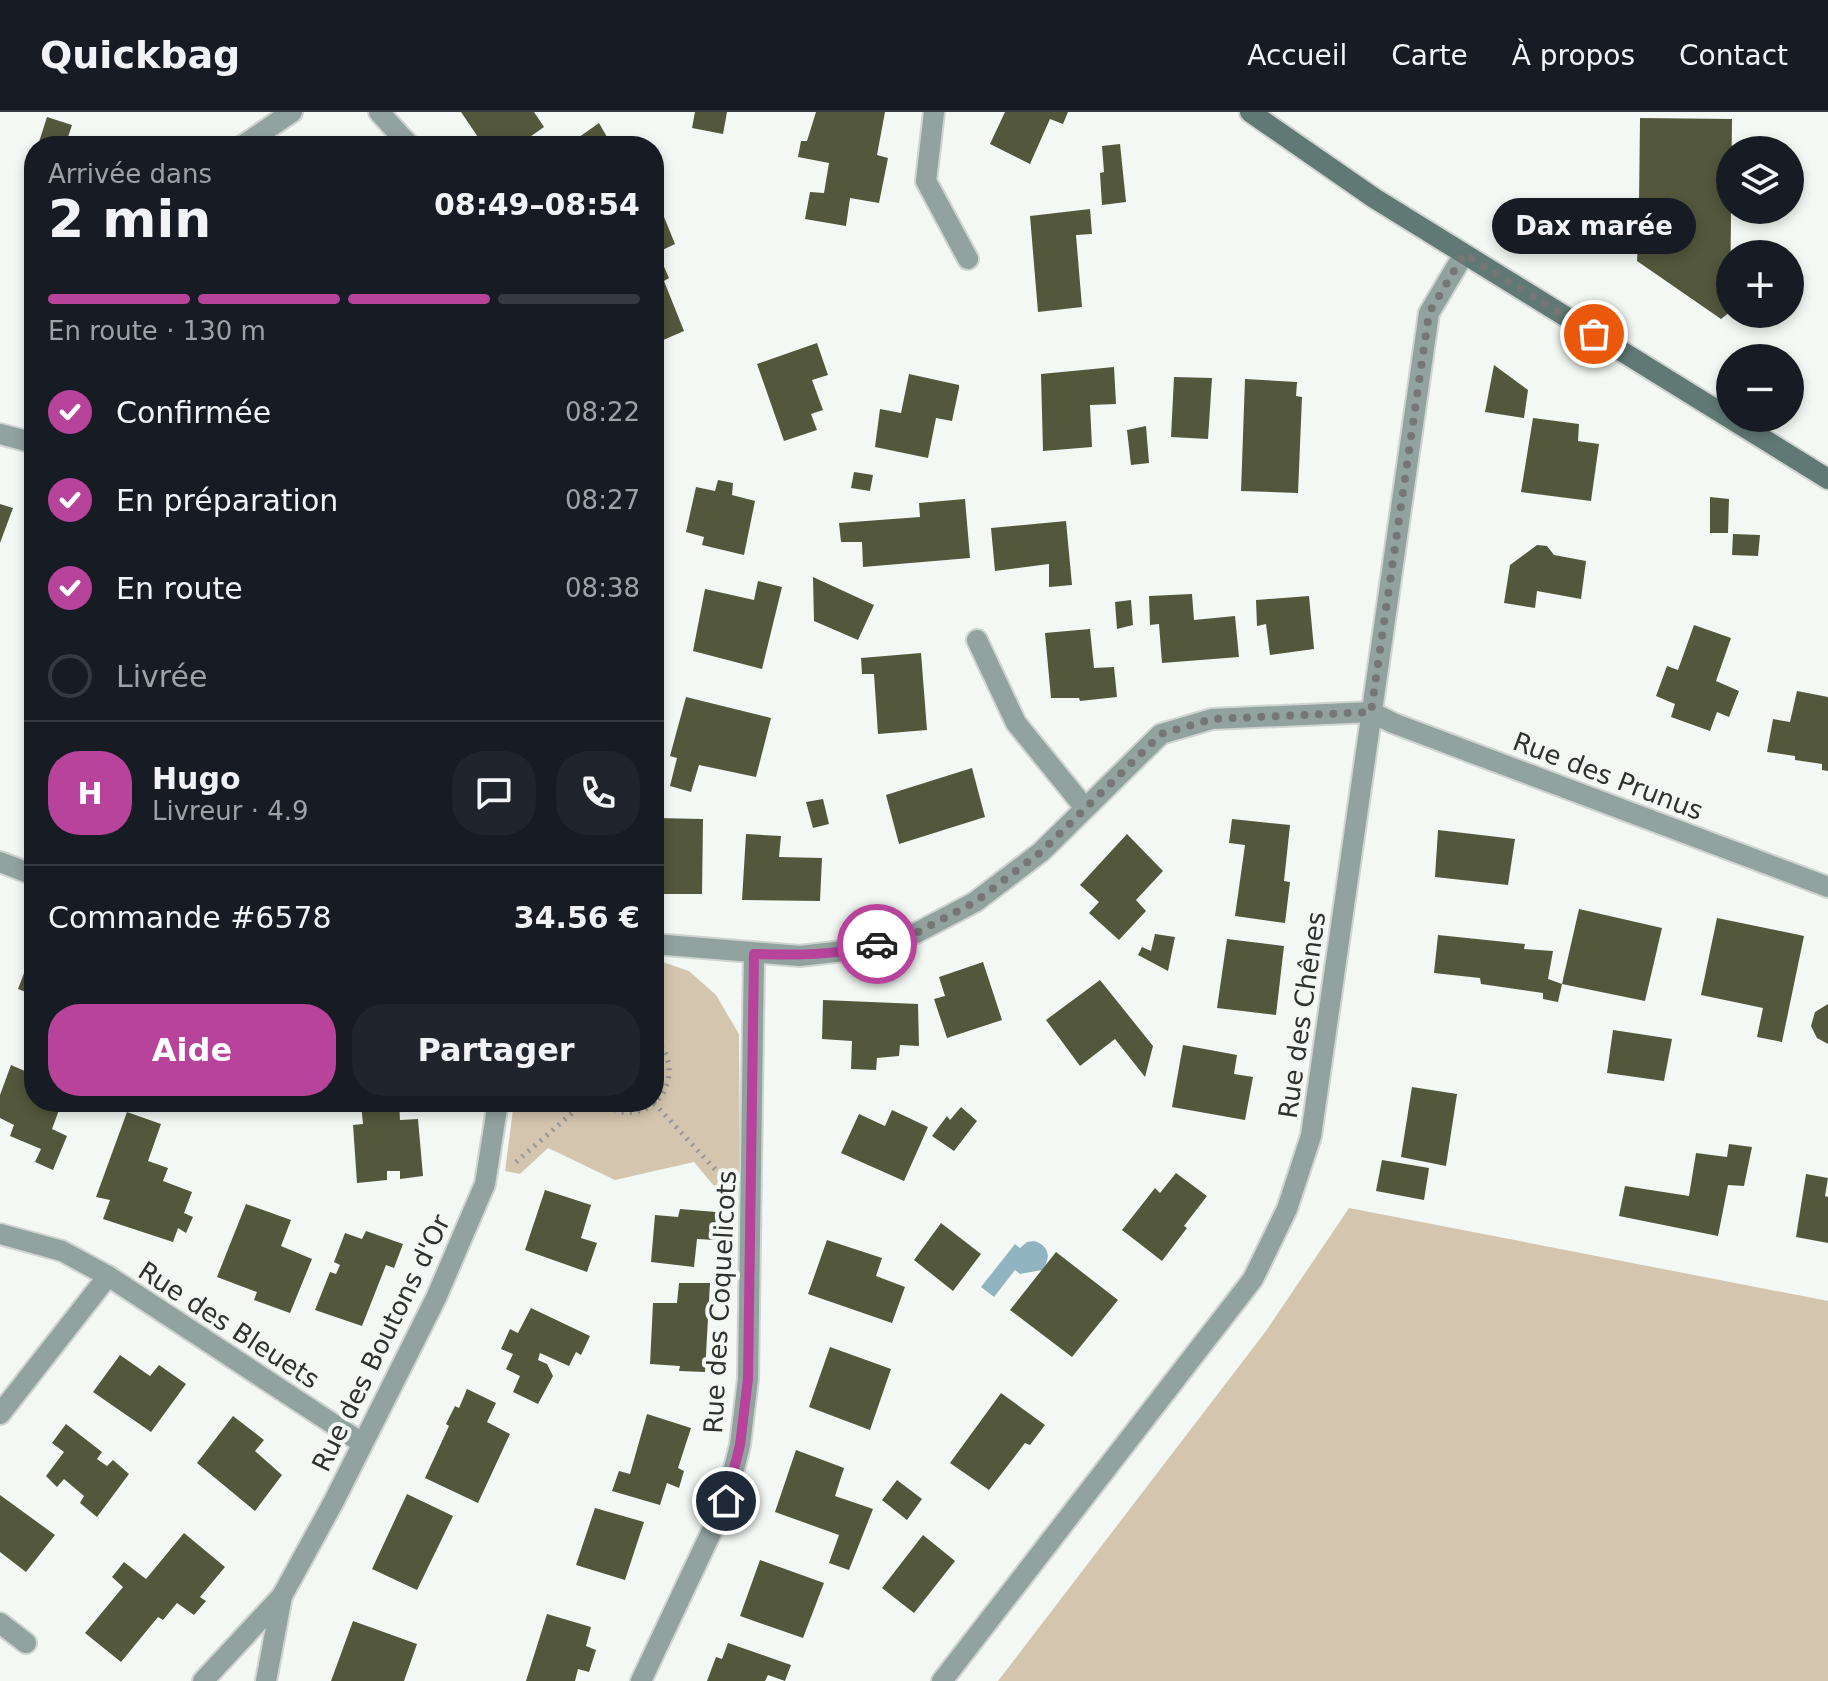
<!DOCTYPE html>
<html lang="fr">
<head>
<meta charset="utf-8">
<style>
	:root { --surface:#171b24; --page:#20242c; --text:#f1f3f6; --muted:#9ea1a6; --line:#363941; --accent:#b7439b }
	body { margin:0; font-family:"DejaVu Sans",sans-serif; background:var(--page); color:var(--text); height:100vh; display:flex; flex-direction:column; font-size:30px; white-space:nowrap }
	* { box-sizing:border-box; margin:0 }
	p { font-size:26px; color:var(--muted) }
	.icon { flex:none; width:44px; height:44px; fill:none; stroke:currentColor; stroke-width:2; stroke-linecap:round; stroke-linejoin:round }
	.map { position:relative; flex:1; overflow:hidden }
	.sheet { position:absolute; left:24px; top:24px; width:640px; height:976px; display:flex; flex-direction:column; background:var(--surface); border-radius:32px; box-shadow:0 4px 12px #0003 }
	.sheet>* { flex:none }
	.tools { position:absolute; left:1716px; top:24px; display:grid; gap:16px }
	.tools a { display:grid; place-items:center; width:88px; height:88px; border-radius:50%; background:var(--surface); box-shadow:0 4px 12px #0003; font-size:40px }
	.pin { position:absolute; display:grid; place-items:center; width:68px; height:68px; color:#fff; margin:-34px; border:4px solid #fff; border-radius:50%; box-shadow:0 2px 8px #0007 }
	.courier { position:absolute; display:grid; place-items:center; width:80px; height:80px; margin:-40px; border:6px solid #b7439b; border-radius:50%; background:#fff; color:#222; box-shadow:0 2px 10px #0007 }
	.bubble { position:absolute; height:56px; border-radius:28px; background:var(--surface); box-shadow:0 4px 12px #0003; font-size:26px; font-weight:600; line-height:56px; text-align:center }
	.overview em { font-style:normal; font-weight:600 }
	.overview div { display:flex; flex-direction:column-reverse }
	.overview { display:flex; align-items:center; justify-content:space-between; height:136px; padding:0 24px }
	h1 { font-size:52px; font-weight:600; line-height:60px }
	.bar { display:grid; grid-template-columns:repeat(4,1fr); gap:12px 8px; align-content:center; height:96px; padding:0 24px }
	.bar i { height:10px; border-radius:6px; background:var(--line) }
	.bar .on { background:var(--accent) }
	.bar p { grid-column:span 4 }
	.line { display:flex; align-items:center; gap:20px; padding:0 24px; border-top:2px solid var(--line) }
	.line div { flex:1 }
	.round { display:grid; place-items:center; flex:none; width:84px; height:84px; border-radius:32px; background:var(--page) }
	ol { padding:0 24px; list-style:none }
	li { display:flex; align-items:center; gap:24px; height:88px }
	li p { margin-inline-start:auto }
	li .icon { padding:8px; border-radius:50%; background:var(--accent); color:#fff; stroke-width:4 }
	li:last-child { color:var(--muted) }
	li i { width:44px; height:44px; border:4px solid var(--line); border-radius:50% }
	.button { display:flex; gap:16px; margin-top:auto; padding:16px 24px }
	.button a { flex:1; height:92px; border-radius:32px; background:var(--accent); color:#fff; font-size:32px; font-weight:600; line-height:92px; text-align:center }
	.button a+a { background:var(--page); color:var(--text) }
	header { display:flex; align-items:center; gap:48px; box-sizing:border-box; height:112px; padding:0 40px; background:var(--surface); border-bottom:2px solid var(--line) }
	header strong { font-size:38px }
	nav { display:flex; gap:44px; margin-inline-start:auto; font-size:28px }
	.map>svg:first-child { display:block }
	.green { fill:#d4c6ae }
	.water { fill:#91b5c0 }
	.building { fill:#53573c }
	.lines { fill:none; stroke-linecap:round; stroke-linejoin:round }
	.street-casing { stroke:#d0d4d1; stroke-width:24 }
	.secondary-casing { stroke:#d0d4d1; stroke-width:24 }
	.path { stroke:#949895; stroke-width:5; stroke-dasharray:2 6; stroke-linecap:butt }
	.street { stroke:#91a29f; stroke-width:20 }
	.secondary { stroke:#617975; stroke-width:20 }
	.done { stroke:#747774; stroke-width:8; stroke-dasharray:0 14.4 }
	.route { stroke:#b7439b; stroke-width:10 }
	.labels { text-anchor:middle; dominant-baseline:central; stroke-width:8; stroke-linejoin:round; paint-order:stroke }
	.street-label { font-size:26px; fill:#2f312f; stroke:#f3f8f4 }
</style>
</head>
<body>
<header>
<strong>Quickbag</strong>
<nav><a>Accueil</a><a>Carte</a><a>À propos</a><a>Contact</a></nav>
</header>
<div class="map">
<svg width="1828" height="1569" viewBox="0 0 1828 1569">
	<rect width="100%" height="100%" fill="#f3f8f4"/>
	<g class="green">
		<path d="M654 847 689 859 716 883 739 922 740 1077 730 1093 694 1050 615 1068 548 1036 520 1062 505 1059 514 990H654Z"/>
		<path d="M1349 1096 1828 1189V1569H998L1266 1219Z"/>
	</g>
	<path class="water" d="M1034 1129C1049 1133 1052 1146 1042 1158L1020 1162 1015 1158 994 1185 981 1175 1015 1132 1020 1136 1027 1130Z"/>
	<g class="building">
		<path d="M461 0H534L544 15 517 34H484Z"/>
		<path d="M695 0H727L723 22 692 16Z"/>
		<path d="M816 0H885L877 43 888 46 879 91 850 86 846 114 805 107 810 80 824 81 829 51 798 45 801 29H807Z"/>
		<path d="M1005 0H1068L1063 12 1050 7 1030 52 990 32Z"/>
		<path d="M47 5 72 13 65 34H51L39 30Z"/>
		<path d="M1640 6 1732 7 1730 200 1721 207 1637 149 1639 110 1623 109 1624 92 1639 93Z"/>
		<path d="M599 11 607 25 594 34H579L575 28Z"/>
		<path d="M1120 32 1126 90 1102 93 1100 61 1104 60 1102 34Z"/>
		<path d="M660 95 675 132 654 142V98Z"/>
		<path d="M1090 97 1092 122 1076 123 1082 195 1038 200 1030 104Z"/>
		<path d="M662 150 669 166 664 169 684 219 654 232V153Z"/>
		<path d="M817 231 828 263 812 268 823 298 811 302 817 318 784 329 757 252Z"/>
		<path d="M1494 253 1528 278 1524 306 1485 300Z"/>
		<path d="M1114 255 1116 292 1090 293 1092 335 1043 339 1041 262Z"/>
		<path d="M909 262 959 273V276L952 309 936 306 928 346 875 335 880 297 901 301Z"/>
		<path d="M1174 265 1212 266 1208 327 1171 325Z"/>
		<path d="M1245 267 1297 270 1296 284 1302 285 1298 381 1241 379Z"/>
		<path d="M1533 306 1579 312 1578 329 1599 332 1591 389 1521 380Z"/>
		<path d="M1146 314 1149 351 1131 353 1127 318Z"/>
		<path d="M854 360 873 363 870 379 851 376Z"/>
		<path d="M718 368 733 371 732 383 755 389 744 443 702 433 704 425 686 420 696 375 715 379Z"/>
		<path d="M1710 385 1729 387 1728 421H1710Z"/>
		<path d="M965 387 970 446 863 455 862 430H841L839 411 920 405 919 391Z"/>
		<path d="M0 392 13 396 0 431Z"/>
		<path d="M1066 409 1072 473 1049 475V452L995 459 991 416Z"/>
		<path d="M1733 422 1760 423 1758 444 1732 443Z"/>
		<path d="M1537 433 1547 434 1554 443 1586 449 1581 487 1537 479 1535 496 1504 491 1510 453Z"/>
		<path d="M813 465 874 493 858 528 814 509Z"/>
		<path d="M758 469 782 475 762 557 693 539 705 477 754 488Z"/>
		<path d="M1192 482 1194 508 1235 504 1239 545 1162 551 1159 512 1150 513 1149 484Z"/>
		<path d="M1309 484 1314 537 1270 543 1266 512 1257 514 1256 488Z"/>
		<path d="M1131 488 1133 513 1117 517 1115 490Z"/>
		<path d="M1694 513 1731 526 1716 569 1739 579 1729 605 1717 600 1710 619 1671 605 1675 592 1656 584 1667 554 1678 558Z"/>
		<path d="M1090 517 1094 556 1114 555 1117 585 1080 589 1079 586H1051L1045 521Z"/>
		<path d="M921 541 927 618 878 622 874 562H862L861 546Z"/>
		<path d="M1797 579 1828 585V659L1822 658V652L1795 648V644L1767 640 1773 607 1790 610Z"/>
		<path d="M686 585 771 606 756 665 699 653 691 680 670 674 677 646 670 644Z"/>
		<path d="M972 656 985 705 899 732 886 683Z"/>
		<path d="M823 687 829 712 813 716 806 690Z"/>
		<path d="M656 706 703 707 702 782H654Z"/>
		<path d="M1232 707 1290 713 1284 769 1290 770 1285 811 1235 804 1245 733 1229 731Z"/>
		<path d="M1438 718 1515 727 1508 773 1435 765Z"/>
		<path d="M746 722 781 724 779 745 822 746 820 789 742 788Z"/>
		<path d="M1127 722 1163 759 1136 788 1146 799 1119 828 1089 801 1099 790 1080 773Z"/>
		<path d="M1579 797 1662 816 1645 889 1562 872Z"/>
		<path d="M1717 806 1804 824 1782 930 1757 925 1763 896 1701 883Z"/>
		<path d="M1155 822 1175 825 1168 859 1138 843 1142 835 1151 839Z"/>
		<path d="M1438 823 1525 832 1524 837 1553 839 1548 867 1562 872 1558 890 1543 887V881L1481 872 1480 866 1434 861Z"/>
		<path d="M1227 827 1284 834 1276 903 1217 896Z"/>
		<path d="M34 835V883L18 877Z"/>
		<path d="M983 850 1002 908 947 926 934 887 945 884 939 865Z"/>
		<path d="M1100 868 1153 934 1145 965 1115 927 1080 954 1046 908Z"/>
		<path d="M823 888 918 892 919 934 900 933 899 944 877 946 876 958 851 957 852 929 822 927Z"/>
		<path d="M1828 892V932L1817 926 1811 914 1815 900Z"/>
		<path d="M1613 918 1672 927 1664 969 1607 961Z"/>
		<path d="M1183 933 1237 943 1234 962 1253 965 1245 1008 1172 995Z"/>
		<path d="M11 953 34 963V990H62L52 1017 67 1024 53 1058 35 1050 41 1037 10 1024 14 1013 0 1006V983Z"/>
		<path d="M1412 975 1457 982 1446 1054 1401 1045Z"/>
		<path d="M378 990H399L400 1008 418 1007 423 1064 400 1067V1059H387V1068L357 1071 353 1013 363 1012 361 992Z"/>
		<path d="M961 995 977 1009 954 1039 932 1024 947 1004 950 1008Z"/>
		<path d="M892 998 928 1015 904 1069 841 1041 859 1002 885 1014Z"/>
		<path d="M127 1000 161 1012 148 1049 168 1056 163 1069 192 1080 184 1101 193 1105 186 1121 178 1116 173 1130 103 1107 110 1088 96 1085Z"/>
		<path d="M1729 1032 1752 1035 1744 1074 1728 1073 1718 1124 1619 1104 1625 1074 1689 1084 1696 1041 1727 1045Z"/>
		<path d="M1382 1048 1429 1056 1424 1088 1376 1079Z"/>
		<path d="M1176 1061 1207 1084 1184 1114 1187 1116 1162 1149 1122 1118 1155 1076 1160 1081Z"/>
		<path d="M1806 1062 1828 1066 1825 1084 1828 1085V1131L1796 1125Z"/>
		<path d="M545 1078 591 1093 581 1126 597 1131 587 1160 525 1138Z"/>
		<path d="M246 1092 291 1108 281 1134 312 1147 290 1201 254 1188 257 1180 217 1165Z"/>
		<path d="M680 1097 716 1100 715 1128 697 1127 694 1155 651 1150 655 1103 678 1105Z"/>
		<path d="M941 1111 981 1142 953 1179 914 1148Z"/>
		<path d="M366 1119 403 1132 394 1156 386 1153 362 1214 315 1198 330 1160 336 1162 340 1153 334 1150 345 1121 362 1127Z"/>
		<path d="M827 1128 882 1146 876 1164 905 1175 892 1211 808 1182Z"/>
		<path d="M1056 1140 1118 1188 1072 1245 1010 1198Z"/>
		<path d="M679 1171H710L705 1260 679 1259 680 1254 650 1252 653 1191H677Z"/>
		<path d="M531 1196 590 1224 581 1243 576 1240 569 1254 540 1241 538 1248 547 1252 553 1264 538 1292 513 1280 520 1264 506 1257 513 1242 501 1237 510 1217 518 1221Z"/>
		<path d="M830 1235 891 1257 870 1318 809 1295Z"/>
		<path d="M120 1243 150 1264 159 1253 186 1272 151 1320 93 1280Z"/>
		<path d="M467 1277 496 1291 487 1310 510 1322 478 1391 425 1366 449 1314 446 1312 455 1294 459 1296Z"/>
		<path d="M1001 1281 1045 1313 1030 1333 1025 1331 989 1378 950 1351Z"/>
		<path d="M647 1302 691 1316 678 1356 684 1359 679 1376 667 1371 660 1393 612 1379 619 1359 630 1362Z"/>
		<path d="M233 1304 264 1328 255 1339 282 1363 255 1399 197 1351Z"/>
		<path d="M66 1312 102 1340 97 1347 107 1354 113 1348 129 1362 97 1405 80 1391 84 1384 64 1367 57 1375 46 1364 64 1340 52 1331Z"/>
		<path d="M796 1338 844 1356 835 1384 873 1397 849 1458 829 1451 839 1423 775 1400Z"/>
		<path d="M897 1368 922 1387 907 1408 882 1388Z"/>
		<path d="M407 1382 453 1404 417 1478 372 1457Z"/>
		<path d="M0 1383 55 1423 26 1460 0 1440Z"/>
		<path d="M595 1396 644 1410 625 1468 576 1453Z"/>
		<path d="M184 1421 225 1455 200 1485 206 1489 194 1503 177 1491 163 1508 158 1505 121 1550 85 1521 123 1475 112 1465 124 1450 146 1467Z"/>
		<path d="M923 1423 955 1449 914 1501 882 1476Z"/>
		<path d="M760 1448 824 1471 803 1526 740 1504Z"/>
		<path d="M547 1502 591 1515 586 1534 596 1538 589 1560 578 1557 575 1569H526Z"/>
		<path d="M353 1509 417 1532 404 1569H331Z"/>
		<path d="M728 1531 791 1553 785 1569 768 1563 765 1569H707L716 1545 722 1547Z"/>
	</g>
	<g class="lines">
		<defs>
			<g id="street">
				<path d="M379 0 410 34"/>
				<path d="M934 0 926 69 968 147"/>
				<path d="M242 34 292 0"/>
				<path d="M0 322 34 331"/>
				<path d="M977 528 1016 611 1085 696"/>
				<path d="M0 750 34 763"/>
				<path d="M654 832 800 844 860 837 916 821 975 790 1041 740 1161 622 1212 607 1371 600 1393 611 1828 775"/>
				<path d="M0 1122 62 1139 108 1164 362 1331"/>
				<path d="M0 1302 108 1164"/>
				<path d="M0 1511 26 1531"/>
				<path d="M203 1569 282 1484 333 1391 436 1186 485 1072 498 990"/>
				<path d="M266 1569 282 1484"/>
				<path d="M641 1569 726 1389 740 1333 748 1267 754 842"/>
				<path d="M942 1569 1253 1167 1287 1097 1311 1024 1429 201 1464 142"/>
			</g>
			<path id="secondary" d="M1250 0 1374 86 1828 367"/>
		</defs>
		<use href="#street" class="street-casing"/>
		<use href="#secondary" class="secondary-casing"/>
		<g class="path">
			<path d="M600 990C647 1024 694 967 654 924"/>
			<path d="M654 991 724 1067"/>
			<path d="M516 1050 585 990"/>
		</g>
		<use href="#street" class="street"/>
		<use href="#secondary" class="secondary"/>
	</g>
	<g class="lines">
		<path class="done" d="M877 832 916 821 975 790 1041 740 1161 622 1212 607 1371 600 1429 201 1464 142 1594 222"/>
		<path class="route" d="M726 1389 740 1333 748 1267 754 842C795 843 837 844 877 832"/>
	</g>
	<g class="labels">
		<g class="street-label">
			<text transform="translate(1608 664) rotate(21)">Rue des Prunus</text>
			<text transform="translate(1302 903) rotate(-82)">Rue des Chênes</text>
			<text transform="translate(720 1190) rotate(-87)">Rue des Coquelicots</text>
			<text transform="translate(229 1213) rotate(33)">Rue des Bleuets</text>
			<text transform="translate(381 1231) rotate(-64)">Rue des Boutons d'Or</text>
		</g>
	</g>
</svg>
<div class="tools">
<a><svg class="icon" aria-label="layers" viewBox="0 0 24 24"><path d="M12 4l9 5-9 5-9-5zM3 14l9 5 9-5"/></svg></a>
<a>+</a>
<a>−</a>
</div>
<div class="pin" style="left:1594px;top:222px;background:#ea580c"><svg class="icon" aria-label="bag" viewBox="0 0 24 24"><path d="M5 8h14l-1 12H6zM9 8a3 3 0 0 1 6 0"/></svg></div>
<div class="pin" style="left:726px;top:1389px;background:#1f2937"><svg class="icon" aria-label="home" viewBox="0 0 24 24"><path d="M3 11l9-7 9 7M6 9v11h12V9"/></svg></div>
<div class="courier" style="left:877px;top:832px"><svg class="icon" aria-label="car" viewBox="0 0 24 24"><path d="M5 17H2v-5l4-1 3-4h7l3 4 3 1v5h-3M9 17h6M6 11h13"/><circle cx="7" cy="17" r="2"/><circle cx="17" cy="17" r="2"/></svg></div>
<div class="bubble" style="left:1492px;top:86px;width:204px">Dax marée</div>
<section class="sheet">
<div class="overview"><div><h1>2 min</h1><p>Arrivée dans</p></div><em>08:49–08:54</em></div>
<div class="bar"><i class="on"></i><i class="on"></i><i class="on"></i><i></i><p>En route · 130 m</p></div>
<ol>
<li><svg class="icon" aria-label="check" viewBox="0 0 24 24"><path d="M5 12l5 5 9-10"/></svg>Confirmée<p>08:22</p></li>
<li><svg class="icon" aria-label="check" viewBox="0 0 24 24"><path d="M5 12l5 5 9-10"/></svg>En préparation<p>08:27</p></li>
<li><svg class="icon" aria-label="check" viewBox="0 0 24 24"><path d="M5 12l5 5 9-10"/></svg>En route<p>08:38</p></li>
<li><i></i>Livrée</li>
</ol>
<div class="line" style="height:144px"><b class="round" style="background:var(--accent);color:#fff">H</b><div><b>Hugo</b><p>Livreur · 4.9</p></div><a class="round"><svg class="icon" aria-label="chat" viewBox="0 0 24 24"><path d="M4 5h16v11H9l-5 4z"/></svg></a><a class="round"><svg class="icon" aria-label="phone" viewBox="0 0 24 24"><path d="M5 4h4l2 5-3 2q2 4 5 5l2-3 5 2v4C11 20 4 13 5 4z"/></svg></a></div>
<div class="line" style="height:104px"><div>Commande #6578</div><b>34.56 €</b></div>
<div class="button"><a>Aide</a><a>Partager</a></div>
</section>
</div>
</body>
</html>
